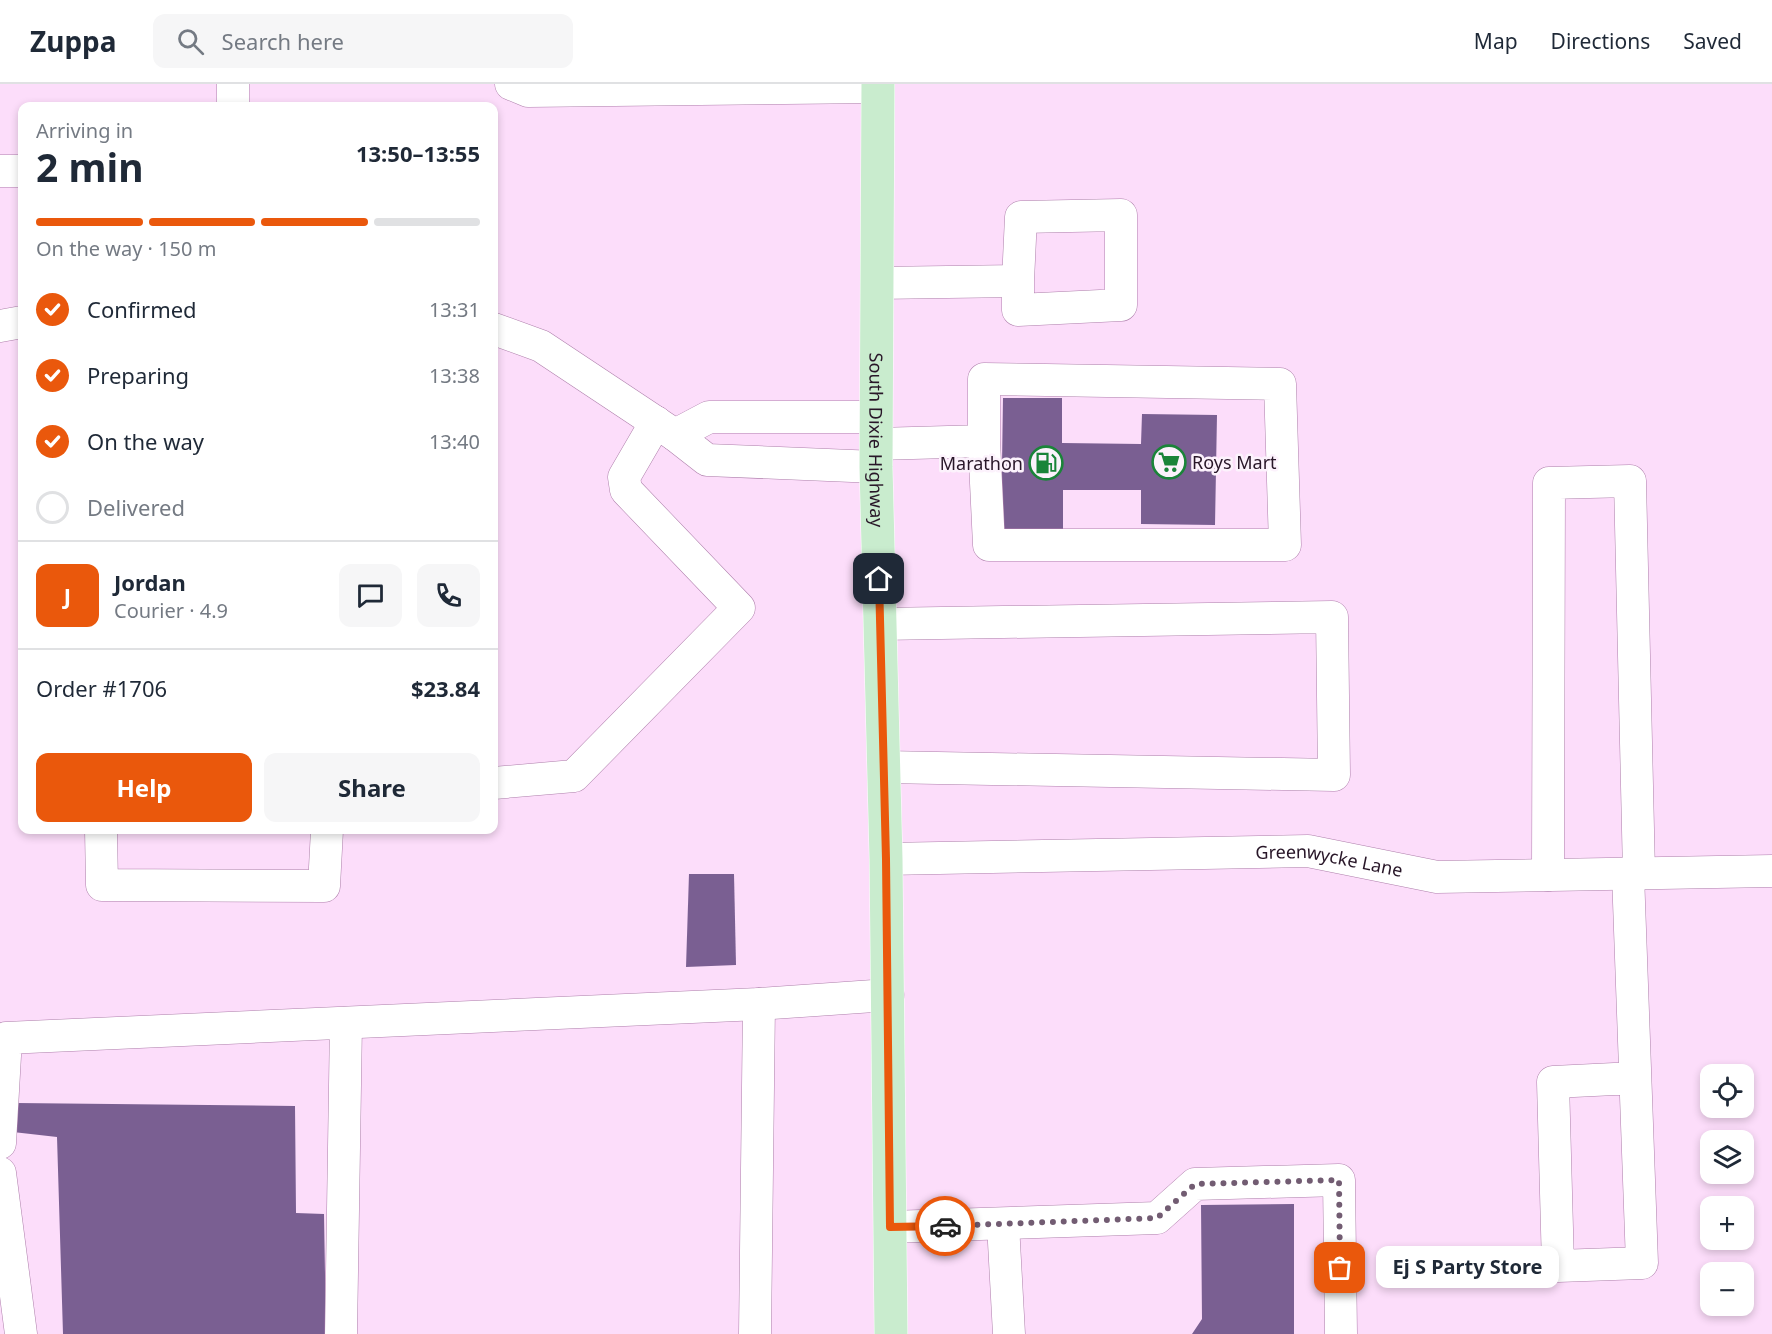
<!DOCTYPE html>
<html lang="en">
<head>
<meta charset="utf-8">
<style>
	:root { --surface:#fff; --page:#f6f6f7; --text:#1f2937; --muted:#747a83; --line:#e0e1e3; --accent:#ea580c }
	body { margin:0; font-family:"Noto Sans",sans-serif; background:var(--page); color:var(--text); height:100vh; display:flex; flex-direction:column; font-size:22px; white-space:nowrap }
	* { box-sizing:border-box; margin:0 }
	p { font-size:20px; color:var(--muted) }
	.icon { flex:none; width:33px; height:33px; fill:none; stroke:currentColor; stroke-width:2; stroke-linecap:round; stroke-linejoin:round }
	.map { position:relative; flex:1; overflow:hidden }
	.panel { position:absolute; left:18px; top:18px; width:480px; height:732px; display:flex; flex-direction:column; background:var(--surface); border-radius:12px; box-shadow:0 3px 9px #0003 }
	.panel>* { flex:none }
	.fabs { position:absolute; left:1700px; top:980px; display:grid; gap:12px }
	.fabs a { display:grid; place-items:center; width:54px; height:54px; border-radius:12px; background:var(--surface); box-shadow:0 3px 9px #0003; font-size:30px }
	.pin { position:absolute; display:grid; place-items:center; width:51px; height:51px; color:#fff; margin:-26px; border-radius:12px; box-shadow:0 3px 9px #0006 }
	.courier { position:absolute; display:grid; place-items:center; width:60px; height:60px; margin:-30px; border:4px solid #ea580c; border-radius:50%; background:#fff; color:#222; box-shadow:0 2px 8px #0007 }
	.bubble { position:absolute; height:42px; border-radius:12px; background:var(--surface); box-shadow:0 3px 9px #0003; font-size:20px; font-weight:700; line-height:42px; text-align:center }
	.head em { font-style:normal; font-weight:700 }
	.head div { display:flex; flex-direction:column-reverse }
	.head { display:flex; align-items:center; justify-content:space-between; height:102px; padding:0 18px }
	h1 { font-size:39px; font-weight:700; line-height:45px }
	.bar { display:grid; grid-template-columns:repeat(4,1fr); gap:9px 6px; align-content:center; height:72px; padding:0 18px }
	.bar i { height:8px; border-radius:4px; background:var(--line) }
	.bar .active { background:var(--accent) }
	.bar p { grid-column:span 4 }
	.line { display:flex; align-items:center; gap:15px; padding:0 18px; border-top:2px solid var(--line) }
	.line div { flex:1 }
	.round { display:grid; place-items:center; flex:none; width:63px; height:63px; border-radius:12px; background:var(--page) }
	ol { padding:0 18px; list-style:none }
	li { display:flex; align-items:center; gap:18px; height:66px }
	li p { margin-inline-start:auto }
	li .icon { padding:6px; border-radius:50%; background:var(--accent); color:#fff; stroke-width:4 }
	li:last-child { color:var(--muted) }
	li i { width:33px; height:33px; border:3px solid var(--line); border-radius:50% }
	.primary-button { display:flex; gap:12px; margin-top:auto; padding:12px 18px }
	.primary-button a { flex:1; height:69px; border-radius:12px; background:var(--accent); color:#fff; font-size:24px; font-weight:700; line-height:69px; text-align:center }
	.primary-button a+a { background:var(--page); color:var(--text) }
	header { display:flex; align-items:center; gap:36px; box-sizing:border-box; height:84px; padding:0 30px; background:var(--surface); border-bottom:2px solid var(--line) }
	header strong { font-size:28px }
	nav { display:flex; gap:33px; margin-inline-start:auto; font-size:21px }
	.search { width:420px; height:54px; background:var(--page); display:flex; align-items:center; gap:15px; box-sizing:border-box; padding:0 21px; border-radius:12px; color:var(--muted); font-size:22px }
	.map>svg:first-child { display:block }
	.building { fill:#7a5f92 }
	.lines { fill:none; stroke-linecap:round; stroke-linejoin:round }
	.minor-casing { stroke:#ae7fab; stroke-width:33 }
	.major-casing { stroke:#fff; stroke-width:34 }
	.minor { stroke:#fff; stroke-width:32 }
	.major { stroke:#c9ecce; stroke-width:33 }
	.done { stroke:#725c72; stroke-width:6; stroke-dasharray:0 10.8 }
	.route { stroke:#ea580c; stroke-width:8 }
	.labels { text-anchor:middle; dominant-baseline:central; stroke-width:5; stroke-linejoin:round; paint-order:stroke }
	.street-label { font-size:18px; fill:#281628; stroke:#fcf2fc }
	.poi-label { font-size:18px; fill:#281628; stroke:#fcf2fc; text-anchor:start }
</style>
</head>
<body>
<header>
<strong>Zuppa</strong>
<div class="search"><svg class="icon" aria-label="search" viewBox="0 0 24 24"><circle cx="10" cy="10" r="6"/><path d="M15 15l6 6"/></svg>Search here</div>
<nav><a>Map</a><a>Directions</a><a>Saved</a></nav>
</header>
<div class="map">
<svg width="1772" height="1250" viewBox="0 0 1772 1250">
	<rect width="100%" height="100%" fill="#fcddfa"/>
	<g class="building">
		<path d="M1003 314H1062V359L1141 360 1142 330 1217 331 1215 441 1141 440V406H1063V449L1001 448Z"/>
		<path d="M689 790H734L736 881 686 883Z"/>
		<path d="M16 1019 295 1022 296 1129 324 1130 326 1250H63L57 1053 13 1048Z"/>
		<path d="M1294 1120V1250H1192L1202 1235 1201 1121Z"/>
	</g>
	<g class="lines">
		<defs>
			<g id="minor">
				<path d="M233 0V22"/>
				<path d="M511 0 528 7 877 3"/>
				<path d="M0 87H22"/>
				<path d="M877 199 1018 197 1021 133 1121 131V221L1018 226V197"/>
				<path d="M0 242 22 238"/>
				<path d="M494 245 541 262 675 351 707 376 876 383"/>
				<path d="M675 351 709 333H876"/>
				<path d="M877 360 984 357V295L1280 300 1285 461H989L984 357"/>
				<path d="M880 540 1332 533 1334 691 884 683"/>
				<path d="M494 699 574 692 739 524 626 406 624 393 656 338"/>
				<path d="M101 746 102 801 324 802 327 746"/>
				<path id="s1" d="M886 775 1308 767 1437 793 1772 787"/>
				<path d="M1628 790 1642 1179 1558 1182 1553 998 1635 994"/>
				<path d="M1548 791 1549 399 1630 397 1639 789"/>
				<path d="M0 1059 6 954 759 920 888 911"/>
				<path d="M0 1089 21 1250"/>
				<path d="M1003 1140 1009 1250"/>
				<path d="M890 1143 1157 1134 1195 1100 1339 1096 1341 1250"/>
				<path d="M341 1250 346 939"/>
				<path d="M755 1250 759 920"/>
			</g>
			<g id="major">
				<path id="s2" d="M878 0 876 383 886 775 891 1250"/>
			</g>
		</defs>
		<use href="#minor" class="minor-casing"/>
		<use href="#major" class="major-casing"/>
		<use href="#minor" class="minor"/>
		<use href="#major" class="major"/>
	</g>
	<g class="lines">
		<path class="done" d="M945 1142 1157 1134 1195 1100 1339 1096 1340 1184"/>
		<path class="route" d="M879 495 886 775 890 1143 945 1142"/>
	</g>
	<defs>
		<symbol id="supermarket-ring" viewBox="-11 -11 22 22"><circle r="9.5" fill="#fcf2fc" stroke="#1a8439" stroke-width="1.5"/><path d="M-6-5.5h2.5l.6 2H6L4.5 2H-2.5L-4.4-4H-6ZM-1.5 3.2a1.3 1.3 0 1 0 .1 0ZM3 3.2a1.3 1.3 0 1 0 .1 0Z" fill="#1a8439"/></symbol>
		<symbol id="fuel-ring" viewBox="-11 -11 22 22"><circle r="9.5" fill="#fcf2fc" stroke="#1a8439" stroke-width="1.5"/><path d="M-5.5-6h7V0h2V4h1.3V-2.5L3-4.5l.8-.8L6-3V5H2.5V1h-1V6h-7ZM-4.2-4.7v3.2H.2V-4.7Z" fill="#1a8439"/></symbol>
	</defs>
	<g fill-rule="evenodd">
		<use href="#supermarket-ring" x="1150" y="359" width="38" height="38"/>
		<use href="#fuel-ring" x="1027" y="360" width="38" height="38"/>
	</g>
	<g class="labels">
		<g class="street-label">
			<text stroke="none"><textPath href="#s2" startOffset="356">South Dixie Highway</textPath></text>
			<text stroke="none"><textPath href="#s1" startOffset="444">Greenwycke Lane</textPath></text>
		</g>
		<g class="poi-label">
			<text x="1192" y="378">Roys Mart</text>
			<text x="1023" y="379" text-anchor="end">Marathon</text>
		</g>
	</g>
</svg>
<div class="fabs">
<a><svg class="icon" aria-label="locate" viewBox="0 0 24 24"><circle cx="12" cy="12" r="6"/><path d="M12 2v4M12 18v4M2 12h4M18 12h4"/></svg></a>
<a><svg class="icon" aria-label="layers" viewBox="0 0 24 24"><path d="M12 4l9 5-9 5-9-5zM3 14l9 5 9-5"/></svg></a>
<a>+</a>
<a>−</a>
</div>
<div class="pin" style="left:1340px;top:1184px;background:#ea580c"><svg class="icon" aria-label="bag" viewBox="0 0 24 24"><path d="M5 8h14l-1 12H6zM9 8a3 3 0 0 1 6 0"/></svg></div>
<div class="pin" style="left:879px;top:495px;background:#1f2937"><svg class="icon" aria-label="home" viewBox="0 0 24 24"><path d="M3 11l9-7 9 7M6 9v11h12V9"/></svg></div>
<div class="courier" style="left:945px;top:1142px"><svg class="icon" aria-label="car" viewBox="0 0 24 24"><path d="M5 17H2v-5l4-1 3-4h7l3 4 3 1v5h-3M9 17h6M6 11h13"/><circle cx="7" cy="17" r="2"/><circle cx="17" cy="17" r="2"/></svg></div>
<div class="bubble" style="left:1376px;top:1162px;width:183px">Ej S Party Store</div>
<section class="panel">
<div class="head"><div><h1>2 min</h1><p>Arriving in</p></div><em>13:50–13:55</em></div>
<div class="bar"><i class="active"></i><i class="active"></i><i class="active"></i><i></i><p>On the way · 150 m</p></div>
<ol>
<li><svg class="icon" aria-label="check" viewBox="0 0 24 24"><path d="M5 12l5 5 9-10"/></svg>Confirmed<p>13:31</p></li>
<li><svg class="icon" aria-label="check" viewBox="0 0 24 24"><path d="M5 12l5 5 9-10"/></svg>Preparing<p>13:38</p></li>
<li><svg class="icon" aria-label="check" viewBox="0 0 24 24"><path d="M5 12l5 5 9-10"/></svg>On the way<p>13:40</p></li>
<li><i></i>Delivered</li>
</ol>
<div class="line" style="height:108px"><b class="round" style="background:var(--accent);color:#fff">J</b><div><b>Jordan</b><p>Courier · 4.9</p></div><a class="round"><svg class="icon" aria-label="chat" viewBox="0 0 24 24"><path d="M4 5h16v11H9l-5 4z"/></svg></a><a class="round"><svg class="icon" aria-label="phone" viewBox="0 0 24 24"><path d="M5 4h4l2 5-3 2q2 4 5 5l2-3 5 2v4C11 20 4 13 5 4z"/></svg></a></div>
<div class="line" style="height:78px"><div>Order #1706</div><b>$23.84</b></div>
<div class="primary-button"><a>Help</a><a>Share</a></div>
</section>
</div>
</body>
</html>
